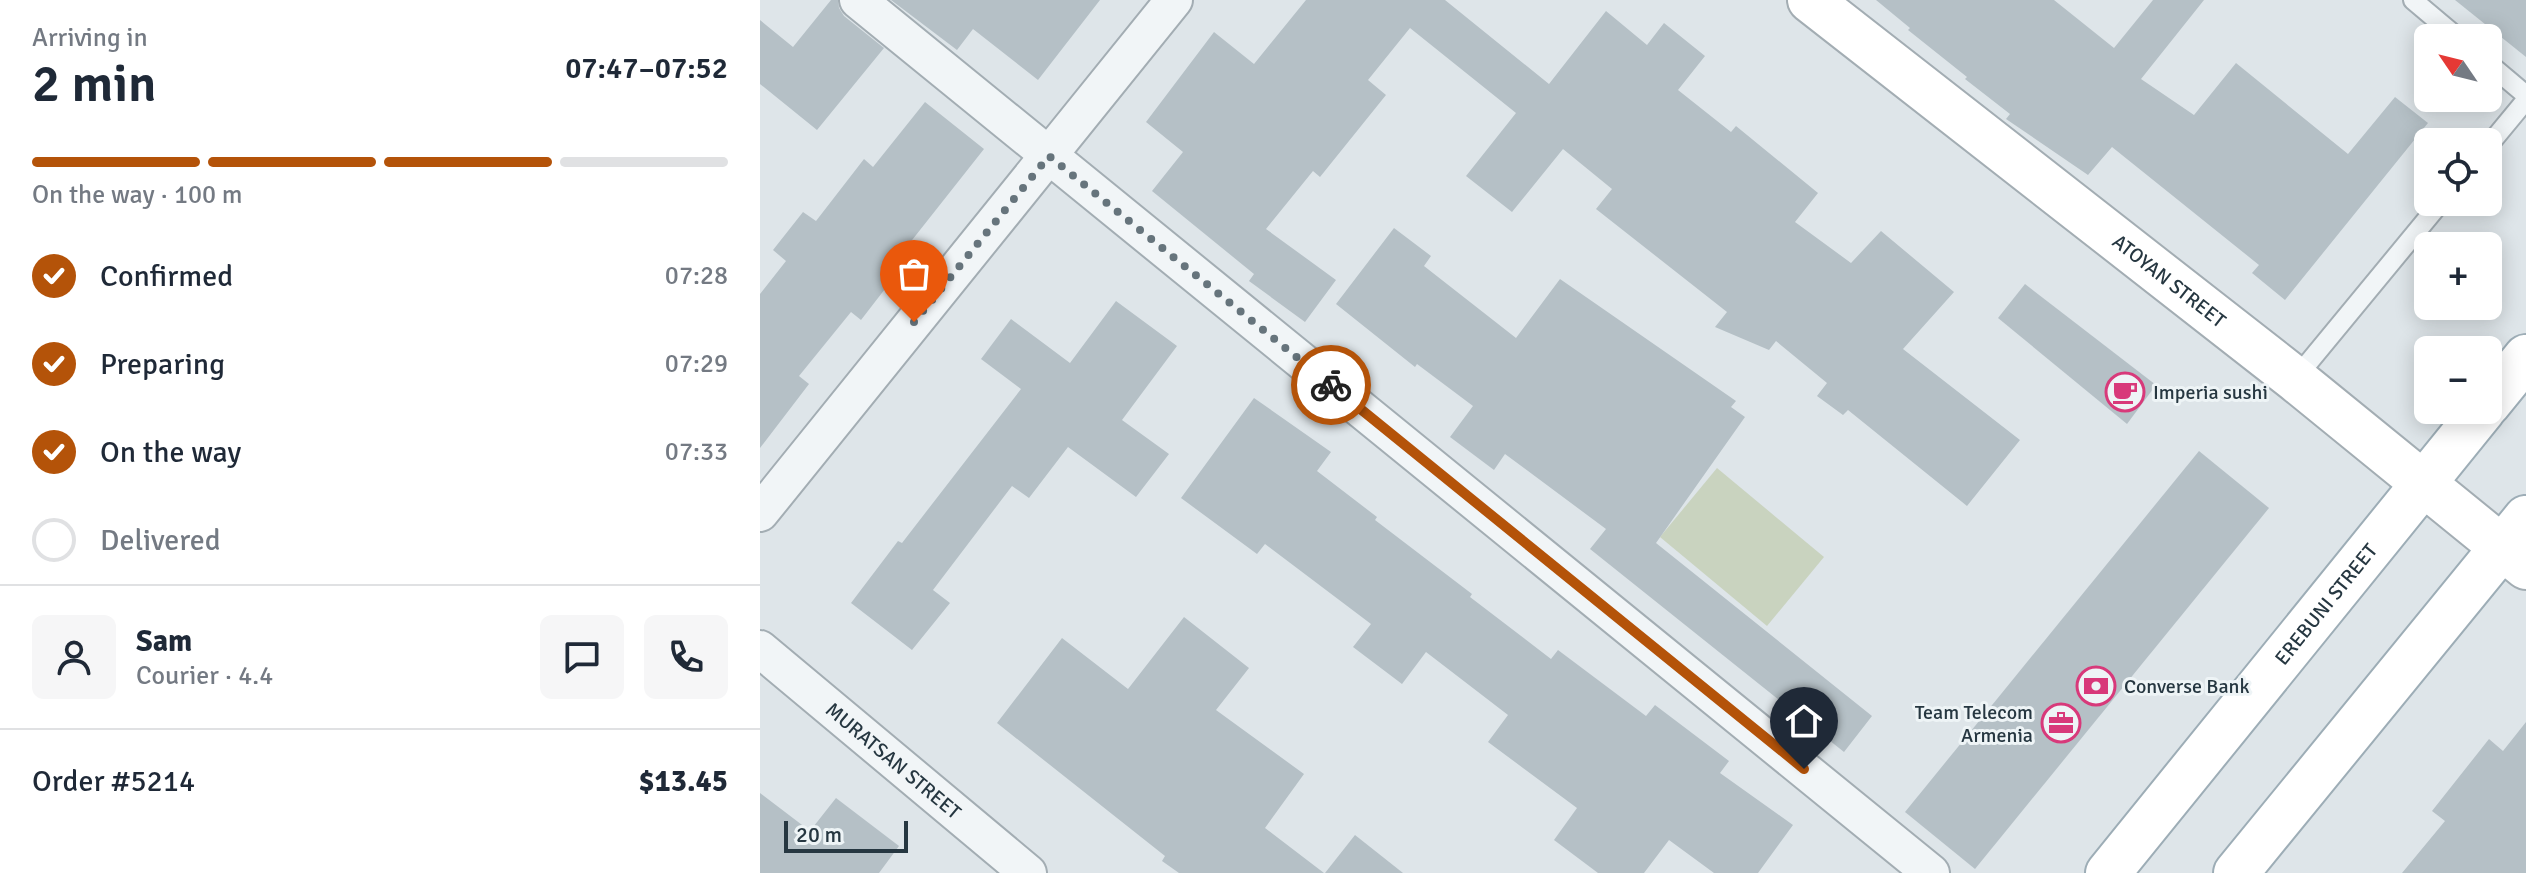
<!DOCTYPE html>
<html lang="en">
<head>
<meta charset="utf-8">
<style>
	:root { --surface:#fff; --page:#f6f6f7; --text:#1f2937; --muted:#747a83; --line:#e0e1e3; --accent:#b45309 }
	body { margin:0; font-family:Signika,sans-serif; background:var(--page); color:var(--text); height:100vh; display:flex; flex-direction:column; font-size:30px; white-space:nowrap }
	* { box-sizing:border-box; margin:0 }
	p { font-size:26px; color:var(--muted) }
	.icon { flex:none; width:44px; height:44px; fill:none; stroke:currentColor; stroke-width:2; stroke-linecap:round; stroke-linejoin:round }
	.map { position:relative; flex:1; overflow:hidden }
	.drawer { display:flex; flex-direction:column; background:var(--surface); width:760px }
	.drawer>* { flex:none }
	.needle { width:52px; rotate:305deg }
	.buttons { position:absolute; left:1654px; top:24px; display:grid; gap:16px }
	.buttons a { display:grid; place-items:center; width:88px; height:88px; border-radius:12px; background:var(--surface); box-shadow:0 4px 20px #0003; font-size:40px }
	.scale { position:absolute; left:24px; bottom:20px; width:124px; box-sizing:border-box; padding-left:8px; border:4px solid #263741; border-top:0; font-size:22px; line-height:28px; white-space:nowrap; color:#263741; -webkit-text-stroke:6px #eef4f6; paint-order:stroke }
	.pin { position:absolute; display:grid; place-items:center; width:68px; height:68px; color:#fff; margin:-82px -34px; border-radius:50% 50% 50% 0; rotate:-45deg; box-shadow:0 0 8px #0007 }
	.pin .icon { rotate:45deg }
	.courier { position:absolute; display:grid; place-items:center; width:80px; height:80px; margin:-40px; border:6px solid #b45309; border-radius:50%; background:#fff; color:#222; box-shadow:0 2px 10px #0007 }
	.head em { font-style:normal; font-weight:600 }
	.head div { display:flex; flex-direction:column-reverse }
	.head { display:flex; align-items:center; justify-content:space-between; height:136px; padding:0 32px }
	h1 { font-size:52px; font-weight:600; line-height:60px }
	.bar { display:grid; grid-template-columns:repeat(4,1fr); gap:12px 8px; align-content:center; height:96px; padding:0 32px }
	.bar i { height:10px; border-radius:6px; background:var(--line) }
	.bar .selected { background:var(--accent) }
	.bar p { grid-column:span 4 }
	.line { display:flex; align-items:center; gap:20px; padding:0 32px; border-top:2px solid var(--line) }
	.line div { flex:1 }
	.round { display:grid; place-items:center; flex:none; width:84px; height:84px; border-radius:12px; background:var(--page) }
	ol { padding:0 32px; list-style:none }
	li { display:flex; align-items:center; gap:24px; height:88px }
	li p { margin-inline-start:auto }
	li .icon { padding:8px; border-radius:50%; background:var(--accent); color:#fff; stroke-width:4 }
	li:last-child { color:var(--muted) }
	li i { width:44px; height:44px; border:4px solid var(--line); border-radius:50% }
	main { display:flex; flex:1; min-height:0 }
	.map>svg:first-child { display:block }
	.green { fill:#c9d3bf }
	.building { fill:#b5c0c6 }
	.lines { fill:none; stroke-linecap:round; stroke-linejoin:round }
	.lane-casing { stroke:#a3adb3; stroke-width:22 }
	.street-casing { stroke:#a3adb3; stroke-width:40 }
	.secondary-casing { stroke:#a3adb3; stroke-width:48 }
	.primary-casing { stroke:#9dadb6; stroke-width:48 }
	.lane { stroke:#f1f5f7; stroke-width:18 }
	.street { stroke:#f1f5f7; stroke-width:36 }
	.secondary { stroke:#fff; stroke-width:44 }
	.primary { stroke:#fff; stroke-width:44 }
	.done { stroke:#66747c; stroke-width:8; stroke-dasharray:0 14.4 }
	.route { stroke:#b45309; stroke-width:10 }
	.labels { text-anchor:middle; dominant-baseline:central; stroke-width:6; stroke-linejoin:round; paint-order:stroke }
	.street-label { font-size:20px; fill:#263741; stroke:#eef4f6 }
	.poi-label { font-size:20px; fill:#263741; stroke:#eef4f6; text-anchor:start }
</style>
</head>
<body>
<main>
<section class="drawer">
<div class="head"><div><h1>2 min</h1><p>Arriving in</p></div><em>07:47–07:52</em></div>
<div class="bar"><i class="selected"></i><i class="selected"></i><i class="selected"></i><i></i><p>On the way · 100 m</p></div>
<ol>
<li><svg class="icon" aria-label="check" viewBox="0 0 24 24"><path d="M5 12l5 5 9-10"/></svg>Confirmed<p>07:28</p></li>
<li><svg class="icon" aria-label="check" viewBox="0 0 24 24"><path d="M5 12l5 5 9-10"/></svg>Preparing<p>07:29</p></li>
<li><svg class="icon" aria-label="check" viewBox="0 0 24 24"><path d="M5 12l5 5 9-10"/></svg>On the way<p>07:33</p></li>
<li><i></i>Delivered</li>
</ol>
<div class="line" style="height:144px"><a class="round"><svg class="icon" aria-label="person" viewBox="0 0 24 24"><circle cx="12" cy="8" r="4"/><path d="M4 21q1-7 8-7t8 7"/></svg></a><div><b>Sam</b><p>Courier · 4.4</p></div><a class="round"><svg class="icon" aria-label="chat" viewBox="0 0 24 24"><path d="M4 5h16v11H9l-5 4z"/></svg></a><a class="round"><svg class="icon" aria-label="phone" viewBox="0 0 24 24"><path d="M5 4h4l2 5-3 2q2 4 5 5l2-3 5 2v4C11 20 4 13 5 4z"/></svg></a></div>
<div class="line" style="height:104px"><div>Order #5214</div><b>$13.45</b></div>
</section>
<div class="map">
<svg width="1766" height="873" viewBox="0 0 1766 873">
	<rect width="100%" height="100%" fill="#dee5e9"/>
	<path class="green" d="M957 468 1064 557 1007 626 900 537Z"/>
	<g class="building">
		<path d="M71 0H78L79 8 84 16 124 48 57 130 0 84V20L33 47Z"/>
		<path d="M131 0H340L278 80 213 29 197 50Z"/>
		<path d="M546 0H685L789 84 846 11 887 45 904 23 945 56 918 90 971 132 976 126 1058 193 1035 222 1091 263 1121 231 1194 292 1143 349 1260 440 1207 506 1088 410 1083 415 1057 396 1067 383 1016 341 1009 350 955 327 967 312 836 209 852 189 803 149 752 212 706 176 756 113 650 28 608 80 626 95 560 177 553 171 506 229 576 280 545 322 489 281 494 274 392 191 423 152 386 122 454 32 494 64Z"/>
		<path d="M1116 0H1294L1354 48 1393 0H1444L1381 79 1434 115 1476 63 1588 154 1635 97 1668 123 1525 300 1492 273 1499 265 1352 147 1328 175 1246 119 1250 114 1205 79 1207 77 1148 30 1150 28Z"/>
		<path d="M1695 0H1766V57Z"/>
		<path d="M165 102 224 149 145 249 152 254 101 320 91 312 39 376 49 384 0 448V294L26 261 13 250 43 212 56 221 104 159 113 167Z"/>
		<path d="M634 228 671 256 664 266 756 338 800 279 976 401 971 407 985 417 896 543 1112 716 1084 752 830 549 846 529 745 454 734 470 690 437 713 406 657 364 655 367 576 304Z"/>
		<path d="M1265 284 1396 385 1367 424 1238 318Z"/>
		<path d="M356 301 417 346 362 420 409 454 376 497 308 447 269 498 252 486 173 590 190 603 152 650 91 603 138 541 142 543 261 389 221 359 251 319 310 363Z"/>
		<path d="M494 398 571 452 557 471 617 517 615 520 712 594 710 597 791 659 798 650 886 716 895 705 969 761 960 773 1033 825 998 873H954L909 840 884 873H838L794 840 817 808 728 742 748 715 666 652 642 684 593 647 611 624 505 544 497 554 421 498Z"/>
		<path d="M1439 451 1509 508 1215 869 1145 812Z"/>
		<path d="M424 617 489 668 456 710 544 774 505 828 564 873H419L402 861 405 856 237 723 302 638 368 689Z"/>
		<path d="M1766 722V873H1642L1685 821 1672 811 1729 739 1743 751Z"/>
		<path d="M0 793 50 831 76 798 139 846 119 873H0Z"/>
		<path d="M595 835 643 873H565Z"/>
	</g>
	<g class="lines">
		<defs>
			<g id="lane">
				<path d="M1653 0 1698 38"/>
				<path d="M1728 63 1766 95"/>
				<path d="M1728 146 1766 100"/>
				<path d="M1535 379 1681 202"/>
			</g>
			<g id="street">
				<path d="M98 0 1171 873"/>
				<path d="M0 513 414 0"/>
				<path id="s1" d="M0 649 268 873"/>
			</g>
			<g id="secondary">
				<path id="s2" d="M1050 0 1535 379 1766 567"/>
			</g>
			<g id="primary">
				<path d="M1728 404 1766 357"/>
				<path id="s3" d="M1348 873 1723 410"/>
				<path d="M1476 873 1766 518"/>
			</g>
		</defs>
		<use href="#lane" class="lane-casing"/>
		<use href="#street" class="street-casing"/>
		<use href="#secondary" class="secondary-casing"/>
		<use href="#primary" class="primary-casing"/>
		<use href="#lane" class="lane"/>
		<use href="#street" class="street"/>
		<use href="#secondary" class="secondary"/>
		<use href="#primary" class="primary"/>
	</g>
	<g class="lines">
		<path class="done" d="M154 322 289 156 571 385"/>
		<path class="route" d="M571 385 1044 769"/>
	</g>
	<defs>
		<symbol id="cafe-ring" viewBox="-11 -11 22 22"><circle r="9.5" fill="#eef4f6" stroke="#d8397a" stroke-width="1.5"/><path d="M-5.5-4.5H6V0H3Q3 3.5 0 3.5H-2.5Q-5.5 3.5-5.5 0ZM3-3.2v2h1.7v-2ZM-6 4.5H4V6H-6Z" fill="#d8397a"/></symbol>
		<symbol id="bank-ring" viewBox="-11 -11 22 22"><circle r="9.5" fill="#eef4f6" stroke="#d8397a" stroke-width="1.5"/><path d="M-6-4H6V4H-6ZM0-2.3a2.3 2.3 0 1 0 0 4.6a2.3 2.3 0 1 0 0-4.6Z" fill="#d8397a"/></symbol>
		<symbol id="office-ring" viewBox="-11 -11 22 22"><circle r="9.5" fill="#eef4f6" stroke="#d8397a" stroke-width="1.5"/><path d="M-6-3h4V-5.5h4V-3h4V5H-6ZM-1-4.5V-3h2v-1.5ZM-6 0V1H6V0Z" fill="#d8397a"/></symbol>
	</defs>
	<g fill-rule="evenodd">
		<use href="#cafe-ring" x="1343" y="370" width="44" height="44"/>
		<use href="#bank-ring" x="1314" y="664" width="44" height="44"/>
		<use href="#office-ring" x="1279" y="701" width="44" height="44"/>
	</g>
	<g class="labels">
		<g class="street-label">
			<text stroke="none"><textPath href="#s2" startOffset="456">ATOYAN STREET</textPath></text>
			<text stroke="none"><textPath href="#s3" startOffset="346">EREBUNI STREET</textPath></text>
			<text stroke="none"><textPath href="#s1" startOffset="174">MURATSAN STREET</textPath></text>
		</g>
		<g class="poi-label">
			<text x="1393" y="392">Imperia sushi</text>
			<text x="1364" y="686">Converse Bank</text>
			<text x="1273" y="712" text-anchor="end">Team Telecom<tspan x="1273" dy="23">Armenia</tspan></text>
		</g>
	</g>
</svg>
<div class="buttons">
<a><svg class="needle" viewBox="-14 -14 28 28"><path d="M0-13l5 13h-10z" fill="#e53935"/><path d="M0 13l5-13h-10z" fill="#747a83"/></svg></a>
<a><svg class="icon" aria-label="locate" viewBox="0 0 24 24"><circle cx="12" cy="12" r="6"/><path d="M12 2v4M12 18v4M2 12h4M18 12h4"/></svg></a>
<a>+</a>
<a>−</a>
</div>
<div class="scale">20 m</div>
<div class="pin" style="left:154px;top:322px;background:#ea580c"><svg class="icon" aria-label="bag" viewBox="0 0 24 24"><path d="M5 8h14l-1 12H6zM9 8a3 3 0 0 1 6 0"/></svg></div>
<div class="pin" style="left:1044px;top:769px;background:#1f2937"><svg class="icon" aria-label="home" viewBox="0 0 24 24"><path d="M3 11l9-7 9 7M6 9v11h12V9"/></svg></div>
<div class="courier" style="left:571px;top:385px"><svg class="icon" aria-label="bike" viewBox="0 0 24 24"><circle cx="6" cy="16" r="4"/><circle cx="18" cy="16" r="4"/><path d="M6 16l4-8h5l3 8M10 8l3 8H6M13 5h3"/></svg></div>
</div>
</main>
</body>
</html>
